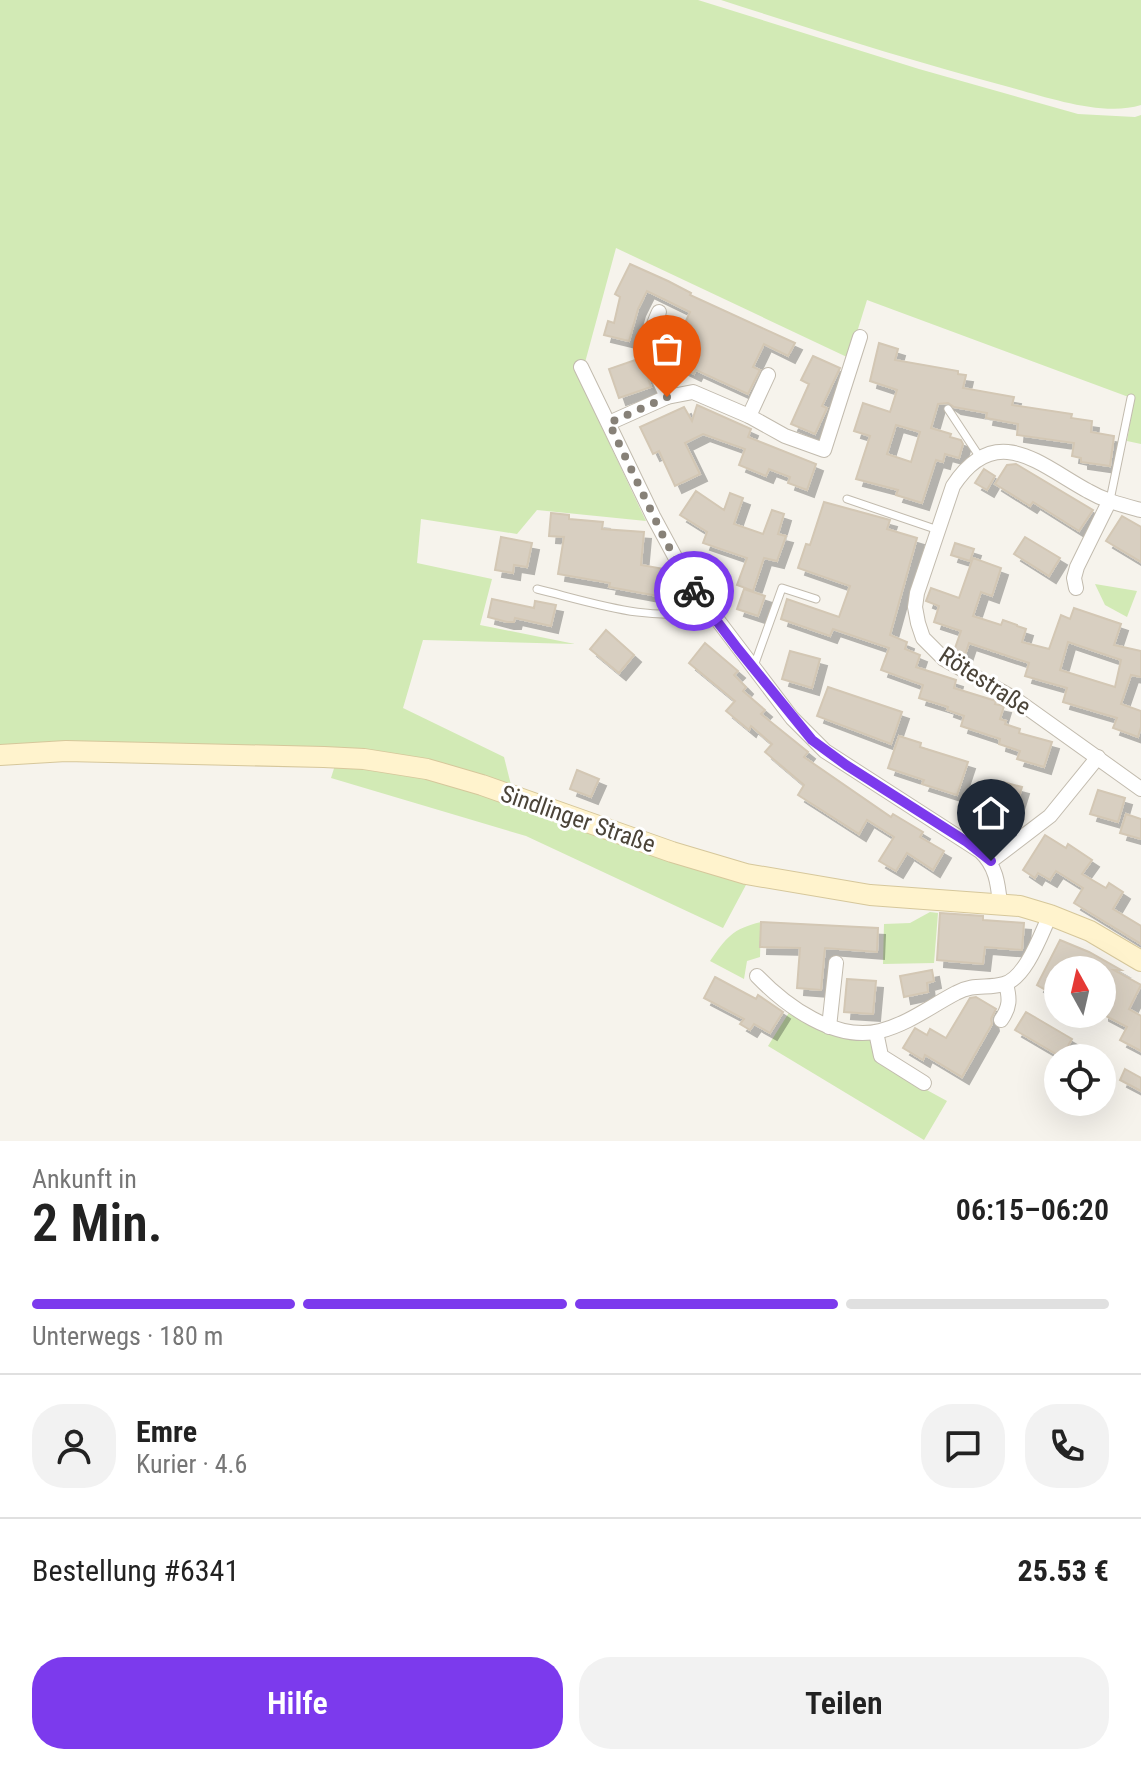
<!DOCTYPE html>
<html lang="de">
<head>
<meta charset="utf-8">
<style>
	:root { --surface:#fff; --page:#f2f2f2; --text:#222; --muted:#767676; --line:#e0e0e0; --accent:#7c3aed }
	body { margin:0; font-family:"Roboto Condensed",sans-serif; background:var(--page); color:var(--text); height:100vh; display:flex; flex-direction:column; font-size:30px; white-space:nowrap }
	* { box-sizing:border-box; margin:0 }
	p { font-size:26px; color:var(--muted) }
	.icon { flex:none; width:44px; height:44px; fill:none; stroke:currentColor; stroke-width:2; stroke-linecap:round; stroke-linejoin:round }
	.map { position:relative; height:1141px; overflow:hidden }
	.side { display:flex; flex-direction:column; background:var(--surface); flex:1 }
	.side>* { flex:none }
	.needle { width:52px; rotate:352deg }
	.fabs { position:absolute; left:1044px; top:956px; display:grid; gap:16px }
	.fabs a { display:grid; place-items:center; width:72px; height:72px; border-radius:50%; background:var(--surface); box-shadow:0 8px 32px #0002; font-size:40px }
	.pin { position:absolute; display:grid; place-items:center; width:68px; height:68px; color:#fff; margin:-82px -34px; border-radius:50% 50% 50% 0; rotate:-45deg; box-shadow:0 0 8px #0007 }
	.pin .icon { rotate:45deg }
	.courier { position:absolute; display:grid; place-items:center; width:80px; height:80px; margin:-40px; border:6px solid #7c3aed; border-radius:50%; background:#fff; color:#222; box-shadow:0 2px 10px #0007 }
	.headline em { font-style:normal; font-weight:600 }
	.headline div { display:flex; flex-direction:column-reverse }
	.headline { display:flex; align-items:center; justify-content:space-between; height:136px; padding:0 32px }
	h1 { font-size:52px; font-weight:600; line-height:60px }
	.bar { display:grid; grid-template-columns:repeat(4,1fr); gap:12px 8px; align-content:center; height:96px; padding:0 32px }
	.bar i { height:10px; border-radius:6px; background:var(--line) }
	.bar .active { background:var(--accent) }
	.bar p { grid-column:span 4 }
	.line { display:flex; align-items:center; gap:20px; padding:0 32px; border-top:2px solid var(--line) }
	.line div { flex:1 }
	.round { display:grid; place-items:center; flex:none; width:84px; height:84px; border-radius:32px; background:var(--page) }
	.cta { display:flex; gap:16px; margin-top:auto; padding:16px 32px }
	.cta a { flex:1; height:92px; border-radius:32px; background:var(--accent); color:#fff; font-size:32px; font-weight:600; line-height:92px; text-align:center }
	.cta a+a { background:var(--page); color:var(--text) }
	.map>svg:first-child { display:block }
	.green { fill:#d2eab5 }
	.building { fill:#d8cfc1; stroke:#d3c7b4; stroke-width:2; fill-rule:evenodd; filter:url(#shadow) }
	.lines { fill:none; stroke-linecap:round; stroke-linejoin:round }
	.lane-casing { stroke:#c2bbae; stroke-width:9 }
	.street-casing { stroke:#c2bbae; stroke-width:16 }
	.secondary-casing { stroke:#d6c79b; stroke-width:22 }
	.lane { stroke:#fff; stroke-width:7 }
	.street { stroke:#fff; stroke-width:14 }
	.secondary { stroke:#fff3cd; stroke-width:20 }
	.done { stroke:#878178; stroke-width:8; stroke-dasharray:0 14.4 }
	.route { stroke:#7c3aed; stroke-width:10 }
	.labels { text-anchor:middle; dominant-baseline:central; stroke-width:6; stroke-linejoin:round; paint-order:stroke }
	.street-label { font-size:24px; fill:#4b4439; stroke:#fff }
</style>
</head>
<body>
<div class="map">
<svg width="1141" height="1141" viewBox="0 0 1141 1141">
	<defs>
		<filter id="shadow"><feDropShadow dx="7" dy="7" stdDeviation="0" flood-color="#0004"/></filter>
	</defs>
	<rect width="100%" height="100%" fill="#f6f3ec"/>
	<g class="green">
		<path d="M0 0H698L919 69 1078 114 1135 117 1141 115V444L1127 441 1134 399 867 300 849 358 616 248 580 381 646 521 537 510 517 534 421 519 417 563 492 579 480 625 575 644 423 640 403 708 504 757 512 789 428 764 0 749Z"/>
		<path d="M721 0H1141V105C1103 117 1047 97 1009 87 912 61 817 31 721 0Z"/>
		<path d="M1095 584 1137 591 1127 617 1105 605Z"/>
		<path d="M336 762 428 776 747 883 723 928 526 836 331 778Z"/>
		<path d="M930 912 938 913 934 963 883 964 884 924 910 923Z"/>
		<path d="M761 922 760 957 747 961 744 979 710 961C727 937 732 929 761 922Z"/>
		<path d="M790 1011 871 1038 914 1083 947 1101 924 1140 768 1046Z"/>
	</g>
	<g class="building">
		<path d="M630 264 668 281 691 293 690 295 795 343 788 356 764 344 753 367 760 370 748 394 696 370 694 374 663 359 677 330 681 332 690 312 647 291 638 309 629 341 604 335 608 321 614 323 620 297 615 294Z"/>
		<path d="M879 343 898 349 895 360 958 371V374L966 375 963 388 1014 397 1012 405 1072 414 1071 418 1092 421 1091 432 1114 436 1110 466 1081 462V458L1072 456 1074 443 1017 435 1018 424 986 418 987 413 954 407 948 403 938 404 931 428 951 434 950 437 961 440 963 444 959 458 945 454 943 462 936 460 922 503 896 495 898 490 856 479 870 436 854 431 863 403 890 412 897 390 870 381ZM896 425 920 432 911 462 887 454Z"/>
		<path d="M813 356 840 368 822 406 827 408 815 434 791 424 809 384 801 380Z"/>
		<path d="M641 358 651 387 619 398 609 369Z"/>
		<path d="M697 405 751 429 748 437 816 464 807 490 788 483 790 477 769 469 766 476 739 465 745 449 703 434 685 443 700 474 675 486 659 451 653 454 640 427 684 407 692 421Z"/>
		<path d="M1016 464 1093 510 1079 531 1033 502 1030 506 995 484 1007 465Z"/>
		<path d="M984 469 995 476 987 490 975 483Z"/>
		<path d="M696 491 724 510 730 493 743 498 734 524 763 534 772 510 784 514 778 534 786 536 777 561 764 558 753 591 737 585 747 558 703 543 707 532 680 515Z"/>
		<path d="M824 502 890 520 887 529 917 538 890 635 907 642 905 649 920 655 916 667 956 680 954 688 996 701 995 704 1004 706 1000 719 1006 721 1005 724 1020 729 1019 733 1052 742 1044 767 1017 759 1020 751 999 744 1000 739 961 726 964 716 947 710 948 707 919 698 923 685 881 670 889 648 833 629 830 636 781 619 787 599 839 617 850 586 798 568 806 544 810 545Z"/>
		<path d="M551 513 569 515V519L603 522 602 529 644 532 641 565 664 569 658 596 609 587 610 583 558 574 564 537 549 536Z"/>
		<path d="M1122 516 1141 527V562L1106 541Z"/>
		<path d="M501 537 532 543 527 567 514 565 513 573 495 570Z"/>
		<path d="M1025 537 1060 558 1049 576 1014 554Z"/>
		<path d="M955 543 974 549 970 561 951 555Z"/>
		<path d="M973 558 1001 568 992 596 981 592 973 616 1001 625 1003 620 1017 625V626L1026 629 1022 642 1049 649 1061 615 1070 619 1074 608 1121 624 1114 645 1141 651V677L1131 675 1121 704 1141 711V727L1138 737 1113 728 1117 718 1063 702 1067 688 1025 676 1029 663 969 643 965 655 954 651 961 631 934 622 939 606 926 601 931 588 959 598ZM1068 642 1121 660 1115 687 1060 670Z"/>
		<path d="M744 589 765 596 758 616 737 609Z"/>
		<path d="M492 599 534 608 535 601 556 605 551 626 515 618 514 622H507L488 617Z"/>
		<path d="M606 630 634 655 619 673 590 649Z"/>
		<path d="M705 643 738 671 734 675 746 687 743 691 765 710 761 714 808 752 804 757 891 817 893 814 923 832 920 837 944 851 933 870 907 853 896 871 879 861 894 837 867 820 859 834 798 795 804 785 765 752 772 744 751 726 749 730 726 711 735 701 689 663Z"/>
		<path d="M790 651 820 659 812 688 782 679Z"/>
		<path d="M828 687 902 712 891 744 817 716Z"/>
		<path d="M899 736 921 743 920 747 968 762 957 795 922 784 924 780 888 768Z"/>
		<path d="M577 770 599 779 591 797 570 789Z"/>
		<path d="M999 781 1022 787 1012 819 974 807 978 793 994 797Z"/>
		<path d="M1098 790 1125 798 1118 822 1090 814Z"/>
		<path d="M1126 814 1141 819V839L1120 833Z"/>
		<path d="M1045 835 1066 848 1068 844 1092 860 1082 874 1106 888 1109 883 1123 892 1113 909 1141 926V944L1074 903 1083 888 1056 871 1050 880 1038 873 1035 878 1023 870Z"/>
		<path d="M940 913 983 916V920L1024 923 1022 950 985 947 983 964 937 960Z"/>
		<path d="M761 922 878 928 877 952 825 948 821 990 797 988 800 948 760 947Z"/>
		<path d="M1060 940 1089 952 1121 970H1114L1141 985 1129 1009 1141 1016V1051L1120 1040 1127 1027 1102 1014V970H1058V997L1037 985Z"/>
		<path d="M932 970 934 981 927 983 928 992 904 997 900 976Z"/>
		<path d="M715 977 756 999 758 995 783 1012 770 1033 754 1024 750 1030 740 1024 744 1019 704 998Z"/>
		<path d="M847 979 876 981 873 1014 844 1012Z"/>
		<path d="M976 997 996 1009 991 1019 992 1024 962 1077 925 1055 923 1060 903 1048 915 1028 927 1035 930 1029 946 1038 970 998Z"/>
		<path d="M1026 1012 1072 1039 1061 1057 1015 1030Z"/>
		<path d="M1125 1069 1141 1078V1091L1120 1080Z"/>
	</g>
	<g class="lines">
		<defs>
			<g id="lane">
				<path d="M948 409 981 459"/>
				<path d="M847 499 938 530"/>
				<path d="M1110 500 1131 398"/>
				<path d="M537 589C587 601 658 626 707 608"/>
				<path d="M754 666 782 588 816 599"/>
			</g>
			<g id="street">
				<path d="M659 312C641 351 651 361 667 397"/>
				<path d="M581 367 653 516 688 581 792 718 825 751 980 851C996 866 998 883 1000 904"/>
				<path d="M749 416 768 375"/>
				<path d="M609 423 667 397 693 392 749 416 785 436 824 450 860 337"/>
				<path d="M1141 510C1122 505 1105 501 1088 491 1040 465 996 420 953 486L917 593 915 607 918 623 923 638 944 659 1015 699 1141 789"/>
				<path d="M1076 588 1074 578 1077 567 1109 502"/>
				<path d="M991 861 1050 816 1098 757"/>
				<path d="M757 976C786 1006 835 1042 880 1031 908 1024 931 1006 956 993 974 983 987 989 1004 984 1026 978 1041 934 1050 915"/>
				<path d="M1001 1020C1010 1007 1010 999 1006 984"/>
				<path d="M829 1027 836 963"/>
				<path d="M876 1032 881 1056 924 1083"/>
			</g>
			<path id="secondary" d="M0 755 66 751 324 757 364 759 427 769 482 785 672 852 746 874 870 895 1020 906 1050 915 1090 931 1141 961"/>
		</defs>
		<use href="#lane" class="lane-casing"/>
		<use href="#street" class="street-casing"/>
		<use href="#secondary" class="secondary-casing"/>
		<use href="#lane" class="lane"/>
		<use href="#street" class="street"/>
		<use href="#secondary" class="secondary"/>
	</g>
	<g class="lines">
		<path class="done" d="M667 397 609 423 665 540 694 591"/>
		<path class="route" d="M694 591 738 649 812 740 846 765 967 842 991 861"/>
	</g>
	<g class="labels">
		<g class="street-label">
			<text transform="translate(985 681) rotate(33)">Rötestraße</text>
			<text transform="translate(578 819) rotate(19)">Sindlinger Straße</text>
		</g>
	</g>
</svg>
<div class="fabs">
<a><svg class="needle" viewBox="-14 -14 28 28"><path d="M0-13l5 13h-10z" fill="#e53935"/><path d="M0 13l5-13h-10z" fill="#767676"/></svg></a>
<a><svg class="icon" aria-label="locate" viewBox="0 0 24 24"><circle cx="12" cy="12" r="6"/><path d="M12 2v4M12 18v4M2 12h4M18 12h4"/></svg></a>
</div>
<div class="pin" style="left:667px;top:397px;background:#ea580c"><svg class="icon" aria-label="bag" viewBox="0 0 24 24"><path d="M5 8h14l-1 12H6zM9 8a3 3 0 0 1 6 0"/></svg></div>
<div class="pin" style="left:991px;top:861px;background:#1f2937"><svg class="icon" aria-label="home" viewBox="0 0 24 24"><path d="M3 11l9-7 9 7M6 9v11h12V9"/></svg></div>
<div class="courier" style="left:694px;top:591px"><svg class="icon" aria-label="bike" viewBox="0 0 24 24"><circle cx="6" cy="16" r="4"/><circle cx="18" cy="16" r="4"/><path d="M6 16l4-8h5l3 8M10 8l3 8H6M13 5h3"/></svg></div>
</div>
<section class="side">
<div class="headline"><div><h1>2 Min.</h1><p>Ankunft in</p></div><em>06:15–06:20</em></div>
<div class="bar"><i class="active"></i><i class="active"></i><i class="active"></i><i></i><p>Unterwegs · 180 m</p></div>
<div class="line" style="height:144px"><a class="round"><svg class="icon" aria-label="person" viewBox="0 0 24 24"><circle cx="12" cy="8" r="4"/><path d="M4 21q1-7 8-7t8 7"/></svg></a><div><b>Emre</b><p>Kurier · 4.6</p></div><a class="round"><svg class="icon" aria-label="chat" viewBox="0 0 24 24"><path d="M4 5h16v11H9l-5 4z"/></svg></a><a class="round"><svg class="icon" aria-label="phone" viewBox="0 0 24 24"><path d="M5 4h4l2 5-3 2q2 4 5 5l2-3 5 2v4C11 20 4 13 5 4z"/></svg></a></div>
<div class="line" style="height:104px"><div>Bestellung #6341</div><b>25.53 €</b></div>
<div class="cta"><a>Hilfe</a><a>Teilen</a></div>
</section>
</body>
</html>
